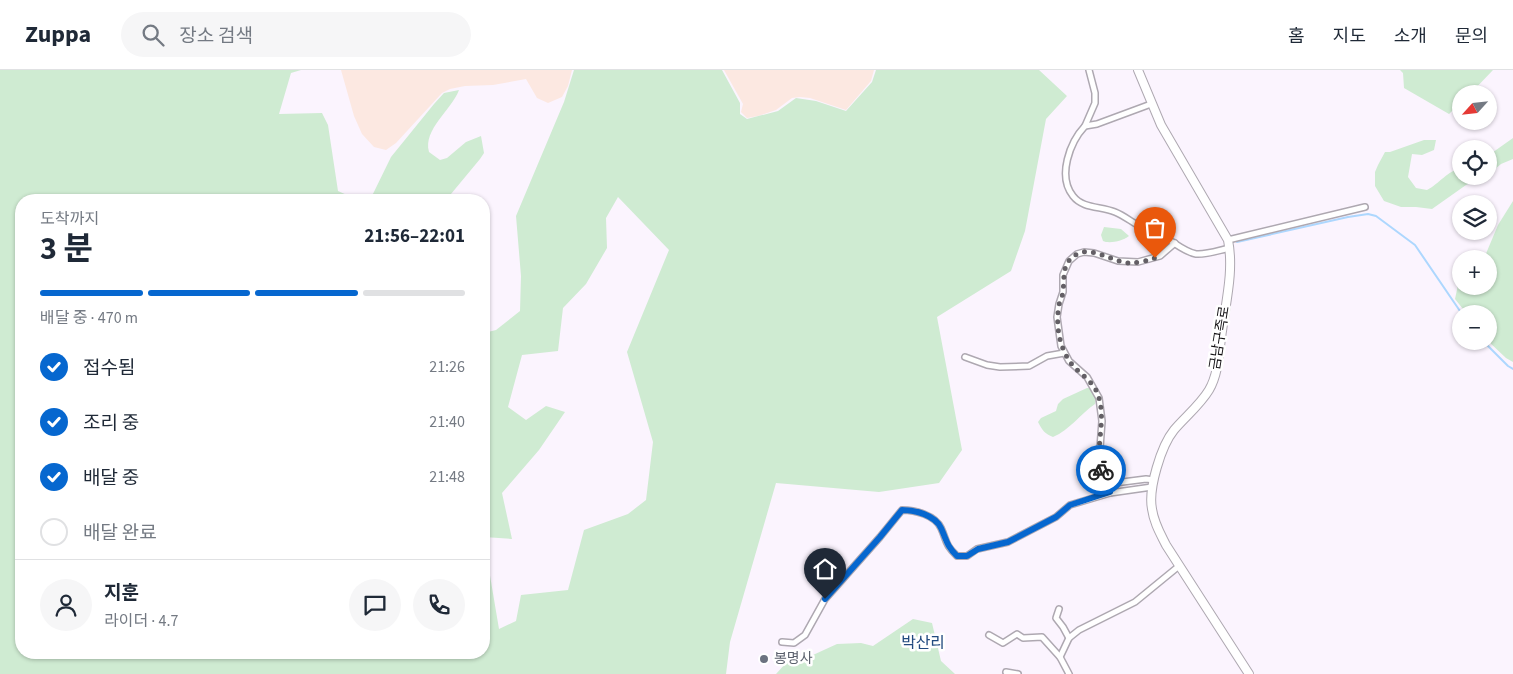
<!DOCTYPE html>
<html lang="ko">
<head>
<meta charset="utf-8">
<style>
	:root { --surface:#fff; --page:#f6f6f7; --text:#1f2937; --muted:#747a83; --line:#e0e1e3; --accent:#0667cf }
	body { margin:0; font-family:"Source Sans 3","Noto Sans KR",sans-serif; background:var(--page); color:var(--text); height:100vh; display:flex; flex-direction:column; font-size:19px; white-space:nowrap }
	* { box-sizing:border-box; margin:0 }
	p { font-size:16px; color:var(--muted) }
	.icon { flex:none; width:28px; height:28px; fill:none; stroke:currentColor; stroke-width:2; stroke-linecap:round; stroke-linejoin:round }
	.map { position:relative; flex:1; overflow:hidden }
	.panel { position:absolute; left:15px; top:124px; width:475px; height:465px; display:flex; flex-direction:column; background:var(--surface); border-radius:20px; box-shadow:0 1px 4px #0004 }
	.panel>* { flex:none }
	.needle { width:32px; rotate:243deg }
	.tools { position:absolute; left:1452px; top:15px; display:grid; gap:10px }
	.tools a { display:grid; place-items:center; width:45px; height:45px; border-radius:50%; background:var(--surface); box-shadow:0 1px 4px #0004; font-size:25px }
	.pin { position:absolute; display:grid; place-items:center; width:42px; height:42px; color:#fff; margin:-51px -21px; border-radius:50% 50% 50% 0; rotate:-45deg; box-shadow:0 0 5px #0007 }
	.pin .icon { rotate:45deg }
	.courier { position:absolute; display:grid; place-items:center; width:50px; height:50px; margin:-25px; border:4px solid #0667cf; border-radius:50%; background:#fff; color:#222; box-shadow:0 1px 6px #0007 }
	.summary em { font-style:normal; font-weight:700 }
	.summary div { display:flex; flex-direction:column-reverse }
	.summary { display:flex; align-items:center; justify-content:space-between; height:85px; padding:0 25px }
	h1 { font-size:32px; font-weight:700; line-height:38px }
	.bar { display:grid; grid-template-columns:repeat(4,1fr); gap:8px 5px; align-content:center; height:60px; padding:0 25px }
	.bar i { height:6px; border-radius:4px; background:var(--line) }
	.bar .active { background:var(--accent) }
	.bar p { grid-column:span 4 }
	.line { display:flex; align-items:center; gap:12px; padding:0 25px; border-top:1px solid var(--line) }
	.line div { flex:1 }
	.round { display:grid; place-items:center; flex:none; width:52px; height:52px; border-radius:26px; background:var(--page) }
	ol { padding:0 25px; list-style:none }
	li { display:flex; align-items:center; gap:15px; height:55px }
	li p { margin-inline-start:auto }
	li .icon { padding:5px; border-radius:50%; background:var(--accent); color:#fff; stroke-width:4 }
	li:last-child { color:var(--muted) }
	li i { width:28px; height:28px; border:2px solid var(--line); border-radius:50% }
	header { display:flex; align-items:center; gap:30px; box-sizing:border-box; height:70px; padding:0 25px; background:var(--surface); border-bottom:1px solid var(--line) }
	header strong { font-size:24px }
	nav { display:flex; gap:28px; margin-inline-start:auto; font-size:18px }
	.search { width:350px; height:45px; background:var(--page); display:flex; align-items:center; gap:12px; box-sizing:border-box; padding:0 18px; border-radius:28px; color:var(--muted); font-size:19px }
	.map>svg:first-child { display:block }
	.industrial { fill:#fce8e1 }
	.green { fill:#cfebd2 }
	.lines { fill:none; stroke-linecap:round; stroke-linejoin:round }
	.stream { stroke:#add7fe; stroke-width:2 }
	.street-casing { stroke:#aea8b1; stroke-width:8 }
	.secondary-casing { stroke:#aea8b1; stroke-width:10 }
	.street { stroke:#fff; stroke-width:5 }
	.secondary { stroke:#fff; stroke-width:8 }
	.done { stroke:#635f65; stroke-width:5; stroke-dasharray:0 9 }
	.route { stroke:#0667cf; stroke-width:6 }
	.worship-dot { fill:#6b7280; stroke:#fff; stroke-width:2 }
	.labels { text-anchor:middle; dominant-baseline:central; stroke-width:5; stroke-linejoin:round; paint-order:stroke }
	.street-label { font-size:14px; fill:#110f12; stroke:#fff }
	.worship-label { font-size:14px; fill:#5b616d; stroke:#fff; text-anchor:start }
	.quarter-label { font-size:16px; fill:#224a7f; stroke:#fff }
</style>
</head>
<body>
<header>
<strong>Zuppa</strong>
<div class="search"><svg class="icon" aria-label="search" viewBox="0 0 24 24"><circle cx="10" cy="10" r="6"/><path d="M15 15l6 6"/></svg>장소 검색</div>
<nav><a>홈</a><a>지도</a><a>소개</a><a>문의</a></nav>
</header>
<div class="map">
<svg width="1513" height="604" viewBox="0 0 1513 604">
	<rect width="100%" height="100%" fill="#fbf4fe"/>
	<g class="industrial">
		<path d="M341 0H572L568 16 562 27 548 33 537 28 526 9 493 15 465 16 450 19 442 23 396 73 386 80 374 77 362 64 354 46Z"/>
		<path d="M724 0H874L871 11 846 40 810 28 800 27 792 28 776 40 758 46 747 48 741 42 743 34Z"/>
	</g>
	<g class="green">
		<path d="M0 0H301L291 3 279 44 322 43 328 55 338 121 358 130H21V582H484V470L499 559 516 551 521 525 568 520 584 460 628 444 646 430 653 372 627 282 669 180 618 127 606 148 607 178 586 214 563 238 558 281 522 285 508 337 526 350 546 336 565 342 539 380 502 423 512 469 484 467V263L496 260 520 241 521 206 516 146 564 32 574 0H722L740 33V44L747 49 778 41 796 28 816 31 846 41 872 12 876 0H1039L1067 26 1046 49 1025 161 1011 201 937 247 962 380 939 413 879 422 776 413 730 572 726 604H0Z"/>
		<path d="M1400 0H1493L1470 24H1461V32L1449 44 1404 18 1403 3Z"/>
		<path d="M459 20C451 41 423 59 429 82L440 90 447 88 466 72 481 66 484 83 480 89 446 130H370L391 87 434 34 444 23Z"/>
		<path d="M1513 68V89L1501 94 1489 104V85Z"/>
		<path d="M1424 70H1436L1434 80 1422 85 1412 84 1408 107 1416 118 1427 120C1439 114 1448 100 1461 99V106H1486L1466 115 1432 139 1416 137H1401L1384 131 1375 116V102L1378 95 1385 82H1390Z"/>
		<path d="M1513 131V292L1506 288 1488 271 1489 244H1467L1455 229 1461 201V216H1489V189H1480L1485 186 1498 155Z"/>
		<path d="M1104 157 1121 159 1129 166C1123 171 1109 174 1103 171L1101 165Z"/>
		<path d="M1087 318H1091C1094 323 1097 327 1095 334 1080 344 1070 360 1053 367 1045 364 1042 360 1038 352L1041 348 1056 341 1058 334 1063 329Z"/>
		<path d="M913 549 932 553 941 591 955 604H776L786 593 802 590 837 574 861 573 873 576Z"/>
	</g>
	<g class="lines">
		<g class="stream">
			<path d="M1237 172 1348 147 1368 144 1376 146 1415 175 1462 244"/>
			<path d="M1483 271 1508 296 1513 299"/>
		</g>
		<defs>
			<g id="street">
				<path d="M1151 34 1097 54 1085 56C1070 72 1057 106 1073 126 1083 139 1101 136 1115 142 1125 146 1134 154 1145 159 1151 163 1159 164 1166 168 1175 173 1185 182 1196 184 1206 185 1220 180 1230 178"/>
				<path d="M1085 56 1095 33V23L1089 0"/>
				<path d="M1228 170 1365 137"/>
				<path d="M965 287 987 295 1000 297 1029 296 1047 286 1064 283"/>
				<path d="M1107 414 1146 409 1154 410"/>
				<path d="M1110 423 1099 391 1102 351 1099 328 1087 307 1069 291 1061 276 1057 247 1059 234 1063 222V205L1069 191 1077 184 1084 182 1094 183 1118 191 1138 192 1160 186 1175 173"/>
				<path d="M1059 539 1056 548 1063 557 1069 568"/>
				<path d="M989 565 1003 573 1017 564 1023 568 1042 567 1060 587"/>
				<path d="M782 572 794 573 805 565 825 529 880 467 902 440C915 440 935 445 941 458 947 471 945 475 957 486H967L977 479 1008 472 1056 447 1070 435 1110 423 1152 417"/>
				<path d="M1006 602 1018 604"/>
				<path d="M1069 604 1060 587 1069 568 1079 560 1135 532 1179 496"/>
			</g>
			<path id="secondary" d="M1138 0 1161 55 1228 170C1234 200 1226 231 1222 261 1219 280 1219 303 1209 320 1200 335 1185 347 1174 360 1161 376 1148 419 1152 439 1154 453 1160 463 1166 475L1249 604"/>
		</defs>
		<use href="#street" class="street-casing"/>
		<use href="#secondary" class="secondary-casing"/>
		<use href="#street" class="street"/>
		<use href="#secondary" class="secondary"/>
	</g>
	<g class="lines">
		<path class="done" d="M1101 400C1095 377 1106 352 1099 328 1096 315 1085 307 1076 299 1060 283 1055 257 1059 235 1060 230 1063 226 1063 221 1065 206 1061 193 1077 184 1092 176 1113 192 1129 193 1137 193 1147 191 1155 188"/>
		<path class="route" d="M825 529 880 467 902 440C915 440 935 445 941 458 947 471 946 475 957 486H967L978 479 1008 472 1056 447 1070 435 1110 422 1101 400"/>
	</g>
	<circle class="worship-dot" cx="764" cy="589" r="5"/>
	<g class="labels">
		<g class="street-label">
			<text transform="translate(1220 268) rotate(-81)">금남구즉로</text>
		</g>
		<g class="worship-label">
			<text x="774" y="589">봉명사</text>
		</g>
		<g class="quarter-label">
			<text x="923" y="573">박산리</text>
		</g>
	</g>
</svg>
<div class="tools">
<a><svg class="needle" viewBox="-14 -14 28 28"><path d="M0-13l5 13h-10z" fill="#e53935"/><path d="M0 13l5-13h-10z" fill="#747a83"/></svg></a>
<a><svg class="icon" aria-label="locate" viewBox="0 0 24 24"><circle cx="12" cy="12" r="6"/><path d="M12 2v4M12 18v4M2 12h4M18 12h4"/></svg></a>
<a><svg class="icon" aria-label="layers" viewBox="0 0 24 24"><path d="M12 4l9 5-9 5-9-5zM3 14l9 5 9-5"/></svg></a>
<a>+</a>
<a>−</a>
</div>
<div class="pin" style="left:1155px;top:188px;background:#ea580c"><svg class="icon" aria-label="bag" viewBox="0 0 24 24"><path d="M5 8h14l-1 12H6zM9 8a3 3 0 0 1 6 0"/></svg></div>
<div class="pin" style="left:825px;top:529px;background:#1f2937"><svg class="icon" aria-label="home" viewBox="0 0 24 24"><path d="M3 11l9-7 9 7M6 9v11h12V9"/></svg></div>
<div class="courier" style="left:1101px;top:400px"><svg class="icon" aria-label="bike" viewBox="0 0 24 24"><circle cx="6" cy="16" r="4"/><circle cx="18" cy="16" r="4"/><path d="M6 16l4-8h5l3 8M10 8l3 8H6M13 5h3"/></svg></div>
<section class="panel">
<div class="summary"><div><h1>3 분</h1><p>도착까지</p></div><em>21:56–22:01</em></div>
<div class="bar"><i class="active"></i><i class="active"></i><i class="active"></i><i></i><p>배달 중 · 470 m</p></div>
<ol>
<li><svg class="icon" aria-label="check" viewBox="0 0 24 24"><path d="M5 12l5 5 9-10"/></svg>접수됨<p>21:26</p></li>
<li><svg class="icon" aria-label="check" viewBox="0 0 24 24"><path d="M5 12l5 5 9-10"/></svg>조리 중<p>21:40</p></li>
<li><svg class="icon" aria-label="check" viewBox="0 0 24 24"><path d="M5 12l5 5 9-10"/></svg>배달 중<p>21:48</p></li>
<li><i></i>배달 완료</li>
</ol>
<div class="line" style="height:90px"><a class="round"><svg class="icon" aria-label="person" viewBox="0 0 24 24"><circle cx="12" cy="8" r="4"/><path d="M4 21q1-7 8-7t8 7"/></svg></a><div><b>지훈</b><p>라이더 · 4.7</p></div><a class="round"><svg class="icon" aria-label="chat" viewBox="0 0 24 24"><path d="M4 5h16v11H9l-5 4z"/></svg></a><a class="round"><svg class="icon" aria-label="phone" viewBox="0 0 24 24"><path d="M5 4h4l2 5-3 2q2 4 5 5l2-3 5 2v4C11 20 4 13 5 4z"/></svg></a></div>
</section>
</div>
</body>
</html>
